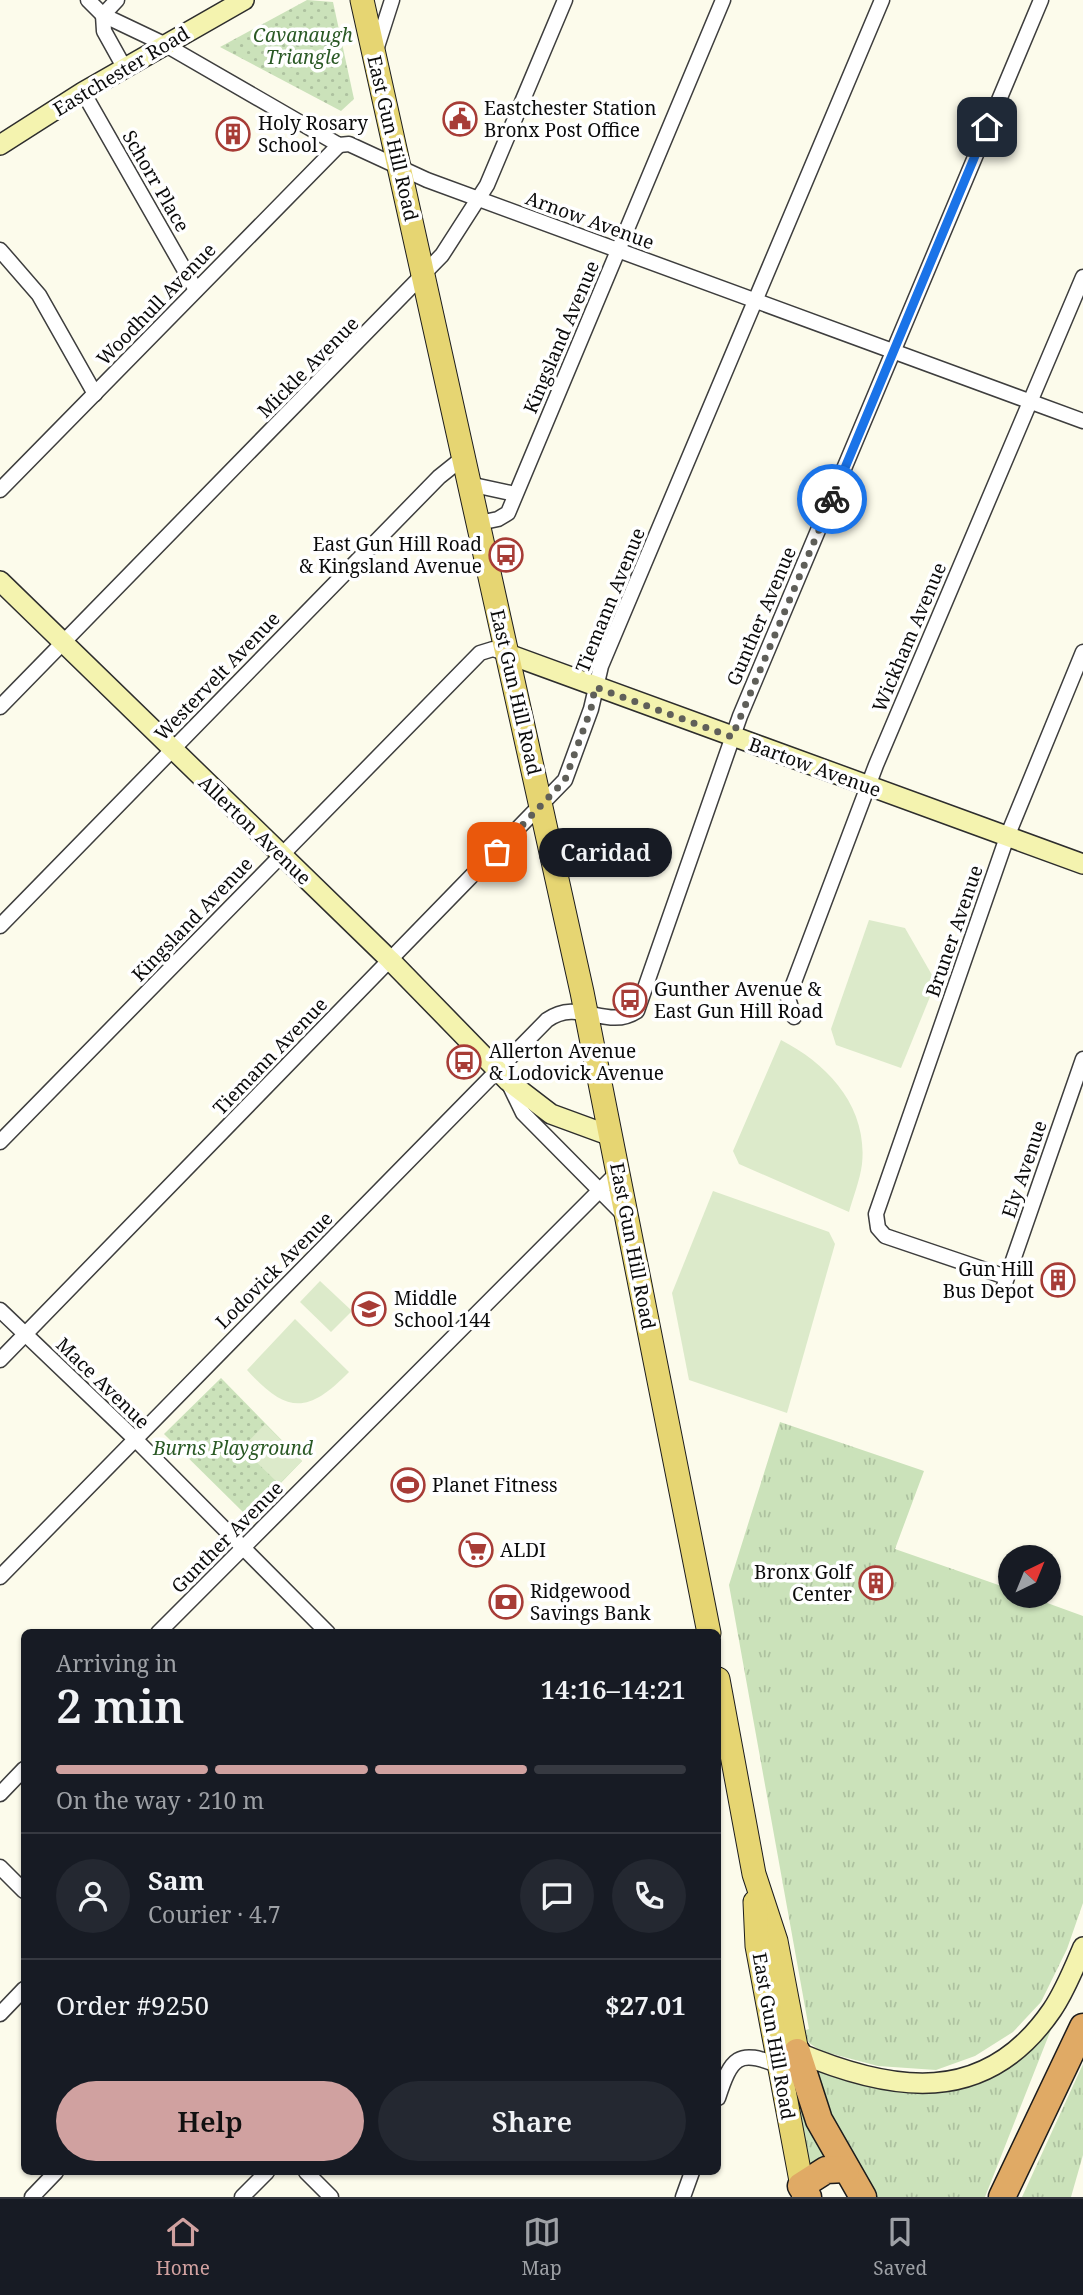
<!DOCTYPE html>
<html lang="en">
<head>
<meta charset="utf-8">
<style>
	:root { --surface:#171b24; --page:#242831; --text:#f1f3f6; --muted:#9ea1a6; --line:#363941; --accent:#d0a1a0 }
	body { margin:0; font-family:"Noto Serif",serif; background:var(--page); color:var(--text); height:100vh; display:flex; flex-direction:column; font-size:26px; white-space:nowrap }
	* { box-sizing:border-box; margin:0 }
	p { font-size:23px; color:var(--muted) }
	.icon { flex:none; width:38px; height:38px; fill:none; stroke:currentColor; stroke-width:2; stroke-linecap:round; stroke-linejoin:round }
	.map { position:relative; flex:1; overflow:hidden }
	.details { position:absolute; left:21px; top:1629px; width:700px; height:546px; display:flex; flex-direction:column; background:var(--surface); border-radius:10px; box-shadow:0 2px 5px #0004 }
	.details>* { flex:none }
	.needle { width:46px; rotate:43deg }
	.controls { position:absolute; left:998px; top:1545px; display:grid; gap:14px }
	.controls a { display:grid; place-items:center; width:63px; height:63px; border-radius:50%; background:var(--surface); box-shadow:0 2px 5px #0004; font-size:35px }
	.pin { position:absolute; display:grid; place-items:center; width:60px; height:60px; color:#fff; margin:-30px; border-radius:14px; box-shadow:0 4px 10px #0006 }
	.courier { position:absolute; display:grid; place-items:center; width:70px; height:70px; margin:-35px; border:5px solid #1a73e8; border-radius:50%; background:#fff; color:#222; box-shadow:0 2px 9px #0007 }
	.bubble { position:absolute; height:49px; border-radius:24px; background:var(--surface); box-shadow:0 2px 5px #0004; font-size:23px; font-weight:600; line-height:49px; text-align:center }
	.overview em { font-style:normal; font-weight:600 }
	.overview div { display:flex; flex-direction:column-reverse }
	.overview { display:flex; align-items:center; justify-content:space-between; height:119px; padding:0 35px }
	h1 { font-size:46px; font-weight:600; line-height:52px }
	.bar { display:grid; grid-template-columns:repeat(4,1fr); gap:10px 7px; align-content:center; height:84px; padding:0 35px }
	.bar i { height:9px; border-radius:5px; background:var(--line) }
	.bar .selected { background:var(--accent) }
	.bar p { grid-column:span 4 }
	.line { display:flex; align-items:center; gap:18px; padding:0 35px; border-top:2px solid var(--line) }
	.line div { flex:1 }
	.round { display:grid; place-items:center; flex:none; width:74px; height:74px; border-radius:37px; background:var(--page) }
	.action { display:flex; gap:14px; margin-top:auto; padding:14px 35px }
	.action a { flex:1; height:80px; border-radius:42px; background:var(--accent); color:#111; font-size:28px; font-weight:600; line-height:80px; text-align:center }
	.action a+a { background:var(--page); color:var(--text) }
	.tabs { display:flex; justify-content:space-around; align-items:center; height:98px; border-top:2px solid var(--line); background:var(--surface); font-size:19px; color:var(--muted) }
	.tabs a { display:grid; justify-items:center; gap:4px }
	.tabs .selected { color:var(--accent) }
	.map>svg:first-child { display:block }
	.grass { fill:url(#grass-tufts) }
	.park { fill:url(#park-dots) }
	.pitch { fill:#dceaca }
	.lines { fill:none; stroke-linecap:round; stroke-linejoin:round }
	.street-casing { stroke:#3e3e3e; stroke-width:17 }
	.secondary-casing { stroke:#2d2d2d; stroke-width:22 }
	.primary-casing { stroke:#1c1c1c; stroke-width:25 }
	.highway-casing { stroke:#1c1c1c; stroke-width:29 }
	.street { stroke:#fff; stroke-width:14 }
	.secondary { stroke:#f4f3af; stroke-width:19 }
	.primary { stroke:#e6d572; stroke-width:23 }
	.highway { stroke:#e0aa65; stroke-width:26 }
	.done { stroke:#5f5f59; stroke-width:7; stroke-dasharray:0 12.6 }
	.route { stroke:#1a73e8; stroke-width:9 }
	.labels { text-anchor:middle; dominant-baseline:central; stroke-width:7; stroke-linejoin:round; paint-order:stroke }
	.park-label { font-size:19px; font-style:italic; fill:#2a5925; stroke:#fff }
	.street-label { font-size:19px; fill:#0b0b0b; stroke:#fff }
	.poi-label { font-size:19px; fill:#0b0b0b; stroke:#fff; text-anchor:start }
</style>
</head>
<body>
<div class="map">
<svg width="1083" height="2197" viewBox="0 0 1083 2197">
	<defs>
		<pattern id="grass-tufts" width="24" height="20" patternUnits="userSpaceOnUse" patternTransform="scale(1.75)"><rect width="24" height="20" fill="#cbe2ba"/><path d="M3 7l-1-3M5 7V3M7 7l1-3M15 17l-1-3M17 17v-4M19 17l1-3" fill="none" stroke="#adc19f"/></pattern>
		<pattern id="park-dots" width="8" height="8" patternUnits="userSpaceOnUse" patternTransform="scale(1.75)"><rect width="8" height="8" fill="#cbe2ba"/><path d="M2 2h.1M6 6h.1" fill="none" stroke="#adc19f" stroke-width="1.8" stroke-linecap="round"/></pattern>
	</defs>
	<rect width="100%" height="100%" fill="#fcfbeb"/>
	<g class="grass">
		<path d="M780 1422 924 1471 895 1549 1010 1589V1596H1028L1083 1616V1903L1067 1949 1041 2002 1013 2032 975 2056 936 2070 878 2066 821 2051 809 2043 803 2031 809 2029 729 1585Z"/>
		<path d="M1052 2027 985 2197H873L846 2153 815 2076 817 2069C886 2098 953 2107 1017 2061 1030 2052 1041 2038 1052 2027Z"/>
		<path d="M1083 2064V2155L1071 2197H1022Z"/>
		<path d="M795 2086 826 2159 808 2170Z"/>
	</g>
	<g class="park">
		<path d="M307 0 333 2 354 99 341 111 220 47Z"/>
		<path d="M221 1378 302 1461 248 1517 164 1434Z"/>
	</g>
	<g class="pitch">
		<path d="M869 920 905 928 936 982 901 1068 836 1045 831 1029Z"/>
		<path d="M781 1040C828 1064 868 1107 862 1164 860 1180 853 1197 849 1212L739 1164 733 1151Z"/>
		<path d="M713 1191 829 1232 835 1244 787 1413 689 1380 672 1293Z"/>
		<path d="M320 1281 352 1311 331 1332 300 1302Z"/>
		<path d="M295 1319 349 1372C308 1414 287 1414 247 1370Z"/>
		<path d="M265 1424 302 1461 279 1484 242 1448Z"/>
	</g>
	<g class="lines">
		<defs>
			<g id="street">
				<path d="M88 0 103 15 164 44 339 145 349 144 427 180 1083 421"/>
				<path d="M117 0 103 15 104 31 124 67"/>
				<path d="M376 50 392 0"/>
				<path d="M83 92 196 290"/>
				<path d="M0 250 39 295 95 394"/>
				<path d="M469 484 515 494"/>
				<path d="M0 490 339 145"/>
				<path d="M479 523 498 519 508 513 723 0"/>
				<path d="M0 707 442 255 487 185 565 0"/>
				<path d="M0 926 439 477 464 457"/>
				<path d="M794 1017 788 998 876 765 1083 277"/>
				<path d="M508 1082 523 1113 625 1216"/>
				<path d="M0 1142 480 653 493 649 508 654"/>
				<path d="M1006 1277 885 1236 878 1228 876 1214 1007 837 1083 652"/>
				<path d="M1002 1292 1083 1059"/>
				<path d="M0 1310 135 1439 328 1633"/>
				<path d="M0 1360 565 780 591 709 601 666 882 0"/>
				<path d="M0 1577 547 1020C579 997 606 1031 637 1011L740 716 1041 0"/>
				<path d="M158 1633 619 1171"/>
				<path d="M0 1794 24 1769"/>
				<path d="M0 1867 24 1891"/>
				<path d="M0 2014 24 1989"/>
				<path d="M718 2098C731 2058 738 2048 779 2066"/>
				<path d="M306 2172 331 2197"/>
				<path d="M32 2197 56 2172"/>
				<path d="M242 2197 267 2172"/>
				<path d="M683 2197 692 2172"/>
			</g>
			<g id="secondary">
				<path d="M0 145 83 92 244 0"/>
				<path d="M0 581 390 960 508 1081 551 1114 611 1136"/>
				<path d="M508 654 1083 864"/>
				<path d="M797 2052C891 2092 985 2108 1052 2010 1065 1991 1074 1968 1083 1947"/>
			</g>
			<g id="primary">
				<path d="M362 0 582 992 709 1633"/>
				<path d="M718 1679 754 1874 776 1941 797 2052"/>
				<path d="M755 1902 757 1946 804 2197"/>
			</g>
			<g id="highway">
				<path d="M797 2052 819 2120 863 2197"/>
				<path d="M808 2197 801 2186 826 2170 846 2169"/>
				<path d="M1002 2197 1083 2027"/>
			</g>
		</defs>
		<use href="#street" class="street-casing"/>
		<use href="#secondary" class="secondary-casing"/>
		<use href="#primary" class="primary-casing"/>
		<use href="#highway" class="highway-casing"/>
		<use href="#street" class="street"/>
		<use href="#secondary" class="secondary"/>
		<use href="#primary" class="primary"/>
		<use href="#highway" class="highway"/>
	</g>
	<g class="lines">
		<path class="done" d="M497 852 565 780 591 709 595 687 732 737 832 499"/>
		<path class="route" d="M832 499 987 127"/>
	</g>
	<defs>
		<symbol id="civic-ring" viewBox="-11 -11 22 22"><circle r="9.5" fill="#fff" stroke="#a73c36" stroke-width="1.5"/><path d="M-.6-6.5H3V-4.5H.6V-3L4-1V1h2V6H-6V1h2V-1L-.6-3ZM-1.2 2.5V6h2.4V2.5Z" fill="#a73c36"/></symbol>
		<symbol id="building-ring" viewBox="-11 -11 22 22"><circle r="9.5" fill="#fff" stroke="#a73c36" stroke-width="1.5"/><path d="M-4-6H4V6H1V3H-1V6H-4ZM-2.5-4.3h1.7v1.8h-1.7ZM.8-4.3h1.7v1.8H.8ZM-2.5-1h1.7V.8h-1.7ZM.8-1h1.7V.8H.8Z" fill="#a73c36"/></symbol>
		<symbol id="bus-ring" viewBox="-11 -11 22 22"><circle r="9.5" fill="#fff" stroke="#a73c36" stroke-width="1.5"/><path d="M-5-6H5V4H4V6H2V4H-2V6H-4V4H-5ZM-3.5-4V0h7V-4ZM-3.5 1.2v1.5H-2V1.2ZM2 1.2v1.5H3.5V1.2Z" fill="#a73c36"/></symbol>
		<symbol id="school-ring" viewBox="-11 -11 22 22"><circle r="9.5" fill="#fff" stroke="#a73c36" stroke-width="1.5"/><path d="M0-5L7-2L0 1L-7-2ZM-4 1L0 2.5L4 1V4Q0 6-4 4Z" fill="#a73c36"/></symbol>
		<symbol id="stadium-ring" viewBox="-11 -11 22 22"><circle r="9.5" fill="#fff" stroke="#a73c36" stroke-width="1.5"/><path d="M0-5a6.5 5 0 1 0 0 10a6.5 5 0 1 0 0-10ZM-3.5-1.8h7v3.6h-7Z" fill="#a73c36"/></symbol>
		<symbol id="supermarket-ring" viewBox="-11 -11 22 22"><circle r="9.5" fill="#fff" stroke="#a73c36" stroke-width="1.5"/><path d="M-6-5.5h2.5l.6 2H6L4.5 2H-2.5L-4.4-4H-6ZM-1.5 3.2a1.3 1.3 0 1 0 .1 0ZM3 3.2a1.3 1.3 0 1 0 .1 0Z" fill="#a73c36"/></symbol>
		<symbol id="bank-ring" viewBox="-11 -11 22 22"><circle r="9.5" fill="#fff" stroke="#a73c36" stroke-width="1.5"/><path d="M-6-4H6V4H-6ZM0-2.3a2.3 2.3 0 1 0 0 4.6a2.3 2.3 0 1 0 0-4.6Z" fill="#a73c36"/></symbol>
	</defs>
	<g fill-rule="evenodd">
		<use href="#civic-ring" x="441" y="100" width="38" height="38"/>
		<use href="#building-ring" x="214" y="115" width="38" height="38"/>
		<use href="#bus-ring" x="487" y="536" width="38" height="38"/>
		<use href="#bus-ring" x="611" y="981" width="38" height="38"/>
		<use href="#bus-ring" x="445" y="1043" width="38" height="38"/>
		<use href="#building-ring" x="1039" y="1261" width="38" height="38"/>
		<use href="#school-ring" x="350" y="1290" width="38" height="38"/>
		<use href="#stadium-ring" x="389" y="1466" width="38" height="38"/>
		<use href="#supermarket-ring" x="457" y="1531" width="38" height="38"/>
		<use href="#building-ring" x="857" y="1564" width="38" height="38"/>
		<use href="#bank-ring" x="487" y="1583" width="38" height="38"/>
	</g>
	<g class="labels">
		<g class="park-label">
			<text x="303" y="35">Cavanaugh<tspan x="303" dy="22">Triangle</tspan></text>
			<text x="233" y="1448">Burns Playground</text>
		</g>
		<g class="street-label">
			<text transform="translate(121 71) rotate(-31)">Eastchester Road</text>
			<text transform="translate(393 138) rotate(77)">East Gun Hill Road</text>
			<text transform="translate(156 181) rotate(60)">Schorr Place</text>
			<text transform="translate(590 220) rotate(20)">Arnow Avenue</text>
			<text transform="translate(156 304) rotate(-46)">Woodhull Avenue</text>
			<text transform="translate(561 337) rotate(-67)">Kingsland Avenue</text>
			<text transform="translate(308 367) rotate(-45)">Mickle Avenue</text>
			<text transform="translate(610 600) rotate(-68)">Tiemann Avenue</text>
			<text transform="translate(761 616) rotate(-67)">Gunther Avenue</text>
			<text transform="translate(909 637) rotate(-67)">Wickham Avenue</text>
			<text transform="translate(217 676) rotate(-46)">Westervelt Avenue</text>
			<text transform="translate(516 692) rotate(77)">East Gun Hill Road</text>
			<text transform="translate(815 767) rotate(20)">Bartow Avenue</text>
			<text transform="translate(255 830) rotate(44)">Allerton Avenue</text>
			<text transform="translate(192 919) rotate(-46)">Kingsland Avenue</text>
			<text transform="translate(954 931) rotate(-71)">Bruner Avenue</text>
			<text transform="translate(270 1056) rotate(-46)">Tiemann Avenue</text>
			<text transform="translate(1024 1169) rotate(-71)">Ely Avenue</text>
			<text transform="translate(633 1246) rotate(79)">East Gun Hill Road</text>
			<text transform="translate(274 1270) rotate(-45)">Lodovick Avenue</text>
			<text transform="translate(103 1383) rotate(44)">Mace Avenue</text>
			<text transform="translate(227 1537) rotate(-45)">Gunther Avenue</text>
			<text transform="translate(774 2036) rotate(80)">East Gun Hill Road</text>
		</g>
		<g class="poi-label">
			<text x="484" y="108">Eastchester Station<tspan x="484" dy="22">Bronx Post Office</tspan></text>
			<text x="258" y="123">Holy Rosary<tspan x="258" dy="22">School</tspan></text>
			<text x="482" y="544" text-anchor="end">East Gun Hill Road<tspan x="482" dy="22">&amp; Kingsland Avenue</tspan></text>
			<text x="654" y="989">Gunther Avenue &amp;<tspan x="654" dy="22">East Gun Hill Road</tspan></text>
			<text x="489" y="1051">Allerton Avenue<tspan x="489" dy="22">&amp; Lodovick Avenue</tspan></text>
			<text x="1034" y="1269" text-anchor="end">Gun Hill<tspan x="1034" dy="22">Bus Depot</tspan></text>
			<text x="394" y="1298">Middle<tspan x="394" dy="22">School 144</tspan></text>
			<text x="432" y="1485">Planet Fitness</text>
			<text x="500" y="1550">ALDI</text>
			<text x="852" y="1572" text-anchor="end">Bronx Golf<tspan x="852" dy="22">Center</tspan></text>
			<text x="530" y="1591">Ridgewood<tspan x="530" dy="22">Savings Bank</tspan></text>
		</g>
	</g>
</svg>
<div class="controls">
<a><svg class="needle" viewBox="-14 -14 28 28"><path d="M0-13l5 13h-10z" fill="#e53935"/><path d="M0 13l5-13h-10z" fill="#9ea1a6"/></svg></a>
</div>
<div class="pin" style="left:497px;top:852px;background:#ea580c"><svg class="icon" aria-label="bag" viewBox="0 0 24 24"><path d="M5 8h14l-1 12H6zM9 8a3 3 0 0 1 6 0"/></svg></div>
<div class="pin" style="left:987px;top:127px;background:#1f2937"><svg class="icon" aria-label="home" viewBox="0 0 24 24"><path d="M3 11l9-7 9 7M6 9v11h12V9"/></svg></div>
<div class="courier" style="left:832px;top:499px"><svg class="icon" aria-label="bike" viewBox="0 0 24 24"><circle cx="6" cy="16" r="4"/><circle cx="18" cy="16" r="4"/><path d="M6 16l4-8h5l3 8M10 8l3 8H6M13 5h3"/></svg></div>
<div class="bubble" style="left:539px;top:828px;width:133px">Caridad</div>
<section class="details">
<div class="overview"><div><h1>2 min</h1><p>Arriving in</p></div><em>14:16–14:21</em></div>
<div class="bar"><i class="selected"></i><i class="selected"></i><i class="selected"></i><i></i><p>On the way · 210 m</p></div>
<div class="line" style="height:126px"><a class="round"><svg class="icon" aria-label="person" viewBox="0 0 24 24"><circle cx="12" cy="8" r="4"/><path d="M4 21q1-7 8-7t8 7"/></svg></a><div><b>Sam</b><p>Courier · 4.7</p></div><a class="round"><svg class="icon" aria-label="chat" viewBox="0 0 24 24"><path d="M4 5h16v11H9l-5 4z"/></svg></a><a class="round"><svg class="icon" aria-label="phone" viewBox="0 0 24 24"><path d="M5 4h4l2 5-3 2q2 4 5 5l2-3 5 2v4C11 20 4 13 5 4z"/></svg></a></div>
<div class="line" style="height:91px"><div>Order #9250</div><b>$27.01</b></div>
<div class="action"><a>Help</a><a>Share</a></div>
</section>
</div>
<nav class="tabs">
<a class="selected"><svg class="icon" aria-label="home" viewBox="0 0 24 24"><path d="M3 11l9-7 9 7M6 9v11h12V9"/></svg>Home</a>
<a><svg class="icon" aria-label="map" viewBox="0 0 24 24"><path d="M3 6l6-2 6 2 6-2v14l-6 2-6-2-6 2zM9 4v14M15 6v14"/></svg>Map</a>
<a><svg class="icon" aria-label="saved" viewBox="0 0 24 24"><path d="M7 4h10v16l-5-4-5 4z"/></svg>Saved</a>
</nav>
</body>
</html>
